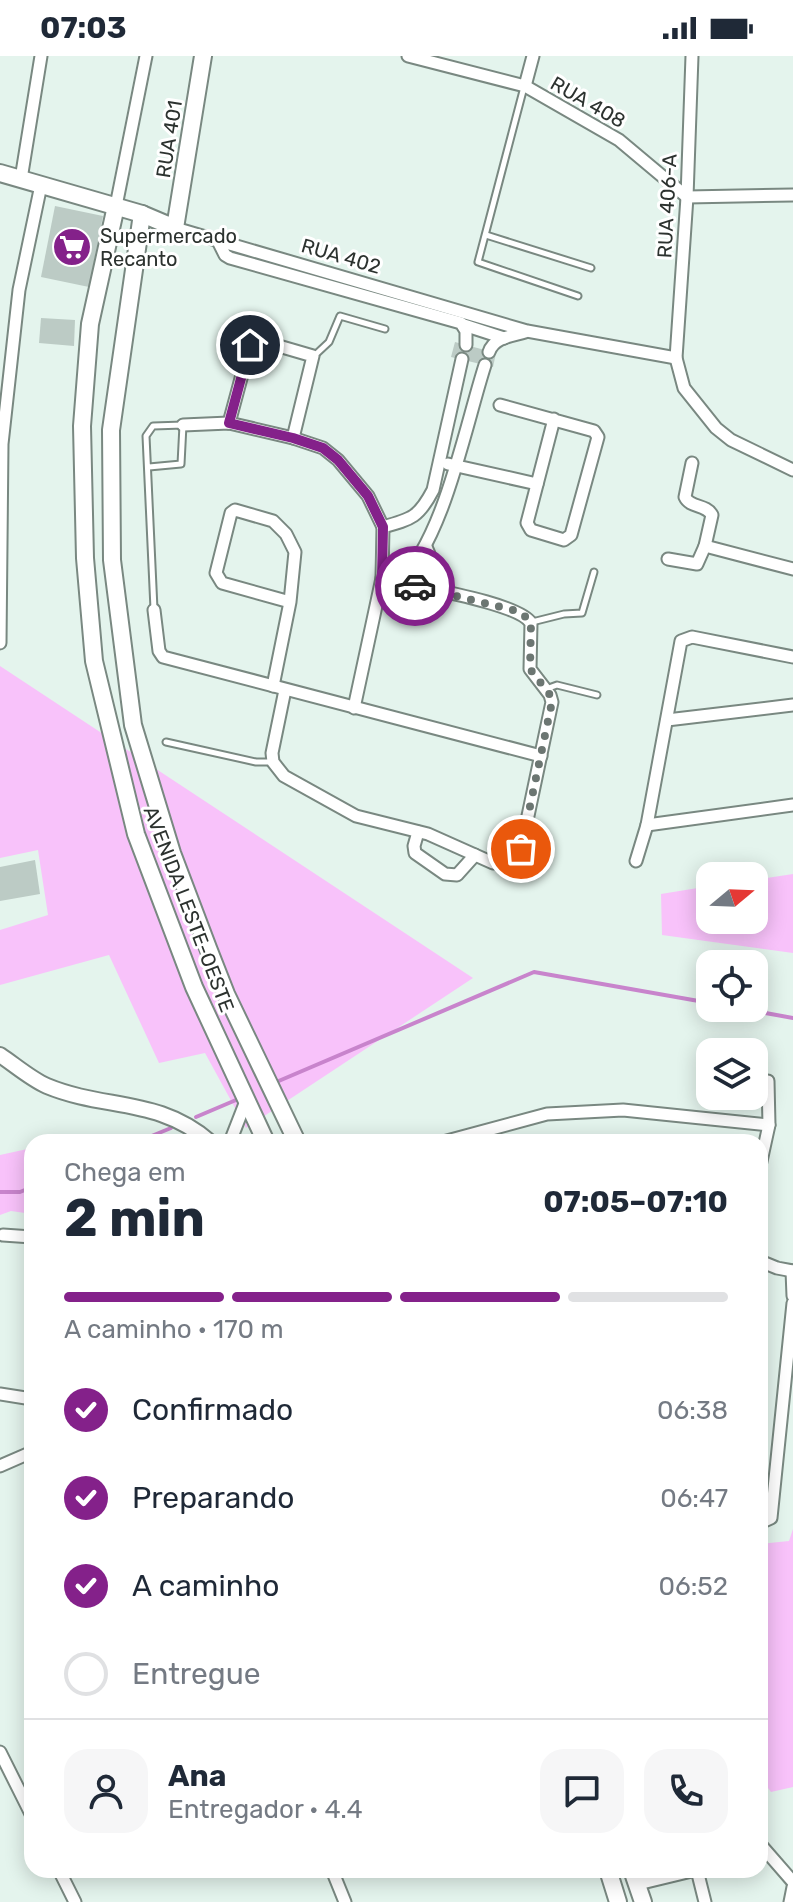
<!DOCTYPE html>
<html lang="pt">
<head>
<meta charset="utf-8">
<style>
	:root { --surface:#fff; --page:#f6f6f7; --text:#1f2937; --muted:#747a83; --line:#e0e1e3; --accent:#84218a }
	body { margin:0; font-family:Rubik,sans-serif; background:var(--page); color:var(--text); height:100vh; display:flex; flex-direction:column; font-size:30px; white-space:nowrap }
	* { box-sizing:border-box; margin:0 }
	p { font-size:26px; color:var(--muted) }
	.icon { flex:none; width:44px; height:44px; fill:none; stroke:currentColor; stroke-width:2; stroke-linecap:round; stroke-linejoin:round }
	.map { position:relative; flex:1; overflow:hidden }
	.panel { position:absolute; left:24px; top:1078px; width:744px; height:744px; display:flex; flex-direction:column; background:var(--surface); border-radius:24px; box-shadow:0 4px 20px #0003 }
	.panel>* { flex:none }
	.needle { width:52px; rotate:71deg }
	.tools { position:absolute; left:696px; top:806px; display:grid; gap:16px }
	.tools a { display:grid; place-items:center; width:72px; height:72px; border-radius:16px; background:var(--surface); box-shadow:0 4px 20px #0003; font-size:40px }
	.pin { position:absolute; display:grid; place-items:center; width:68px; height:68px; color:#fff; margin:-34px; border:4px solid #fff; border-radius:50%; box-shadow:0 2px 8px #0007 }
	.courier { position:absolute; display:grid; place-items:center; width:80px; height:80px; margin:-40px; border:6px solid #84218a; border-radius:50%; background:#fff; color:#222; box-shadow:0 2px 10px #0007 }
	.summary em { font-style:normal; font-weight:700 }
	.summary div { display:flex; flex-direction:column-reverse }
	.summary { display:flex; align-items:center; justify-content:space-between; height:136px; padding:0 40px }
	h1 { font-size:52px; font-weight:700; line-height:60px }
	.bar { display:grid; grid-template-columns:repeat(4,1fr); gap:12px 8px; align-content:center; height:96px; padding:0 40px }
	.bar i { height:10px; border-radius:6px; background:var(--line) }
	.bar .selected { background:var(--accent) }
	.bar p { grid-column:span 4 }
	.line { display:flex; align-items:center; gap:20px; padding:0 40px; border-top:2px solid var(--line) }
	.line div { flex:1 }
	.round { display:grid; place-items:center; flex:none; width:84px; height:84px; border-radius:24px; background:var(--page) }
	ol { padding:0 40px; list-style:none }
	li { display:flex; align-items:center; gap:24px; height:88px }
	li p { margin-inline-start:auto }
	li .icon { padding:8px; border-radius:50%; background:var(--accent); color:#fff; stroke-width:4 }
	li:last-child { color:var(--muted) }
	li i { width:44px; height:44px; border:4px solid var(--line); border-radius:50% }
	.status { display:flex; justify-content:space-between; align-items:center; height:56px; padding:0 40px; background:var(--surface); direction:ltr }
	.status svg { height:22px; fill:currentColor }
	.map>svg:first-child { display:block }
	.green { fill:#f8c2fa }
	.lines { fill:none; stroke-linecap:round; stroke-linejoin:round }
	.stream { stroke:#c884cc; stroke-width:4 }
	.building { fill:#bccbc5 }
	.service-casing { stroke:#798881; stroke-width:9 }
	.minor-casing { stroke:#798881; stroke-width:15 }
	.tertiary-casing { stroke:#798881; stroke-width:18 }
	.secondary-casing { stroke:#798881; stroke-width:20 }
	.service { stroke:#fff; stroke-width:5 }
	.minor { stroke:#fff; stroke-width:11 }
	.tertiary { stroke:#fff; stroke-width:14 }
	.secondary { stroke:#fff; stroke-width:16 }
	.done { stroke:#6c7672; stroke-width:8; stroke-dasharray:0 14.4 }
	.route { stroke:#84218a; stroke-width:10 }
	.labels { text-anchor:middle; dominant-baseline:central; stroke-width:6; stroke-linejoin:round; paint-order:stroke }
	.street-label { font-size:20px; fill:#2c322f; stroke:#fff }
	.poi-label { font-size:20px; fill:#2c322f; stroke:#fff; text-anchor:start }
</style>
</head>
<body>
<div class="status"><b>07:03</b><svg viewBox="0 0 49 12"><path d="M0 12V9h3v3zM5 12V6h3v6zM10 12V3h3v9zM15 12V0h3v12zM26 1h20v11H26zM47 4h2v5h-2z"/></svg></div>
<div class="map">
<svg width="793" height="1846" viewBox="0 0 793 1846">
	<rect width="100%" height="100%" fill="#e4f4ed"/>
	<g class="green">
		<path d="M0 610 473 922 246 1072 205 997 159 1007 109 899 0 929V874L48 859 38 794 0 802Z"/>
		<path d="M793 818V897L662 879 661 838 710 830V864H754V824Z"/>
		<path d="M32 1092V1158L11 1155 0 1159V1099Z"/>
		<path d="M793 1473V1731L771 1736 760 1721V1694L762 1692 760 1688V1488L789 1485Z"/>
	</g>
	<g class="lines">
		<g class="stream">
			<path d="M738 952 793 962"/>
			<path d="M274 1027 534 916 710 947"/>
			<path d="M196 1061 236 1044"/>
			<path d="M137 1086 171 1072"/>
			<path d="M0 1136H20L32 1131"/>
		</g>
	</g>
	<g class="building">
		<path d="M55 150 103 160 89 231 41 221Z"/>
		<path d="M41 262 75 264 74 290 39 287Z"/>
		<path d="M455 286 496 297 493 311 451 301Z"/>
		<path d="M35 804 40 838 0 845V811Z"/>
	</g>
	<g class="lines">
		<defs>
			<g id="service">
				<path d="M524 31 478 206 578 240"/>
				<path d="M486 179 591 212"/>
				<path d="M314 300 329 286 340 260 385 273"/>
				<path d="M149 411 181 408 183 369 153 370 146 380 154 553"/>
				<path d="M532 566 564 558 582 557 594 516"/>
				<path d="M546 633 557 629 597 639"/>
				<path d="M166 686 256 706H272"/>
			</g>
			<g id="minor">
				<path d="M408 0 525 30 619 84 687 141"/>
				<path d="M692 0 687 141 676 302 684 332 716 372 731 384 793 414"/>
				<path d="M525 30 533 0"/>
				<path d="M21 123 41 0"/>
				<path d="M687 141 793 139"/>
				<path d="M116 150 146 0"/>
				<path d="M175 172 527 275 676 302"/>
				<path d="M218 185 225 199 230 202 461 267 466 275V289"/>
				<path d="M464 269 504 282"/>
				<path d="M489 296C494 281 512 280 525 276"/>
				<path d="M500 349 594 375 598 381 571 479 564 484 531 474 527 467 554 363"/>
				<path d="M229 367 250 289 252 286 258 284 313 300 293 382"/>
				<path d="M183 369 229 367 293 382 323 392 338 404 368 440 383 471 382 522 354 652"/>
				<path d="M448 408 537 428"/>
				<path d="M383 471C412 463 419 461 433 434L462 303"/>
				<path d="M705 490 793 513"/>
				<path d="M426 491 445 535"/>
				<path d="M668 503 697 508 705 490 712 459C706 448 690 452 685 441L692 407"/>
				<path d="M398 527C444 484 465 371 485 309"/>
				<path d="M154 554 159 595 163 601 541 700"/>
				<path d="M0 587 2 388 19 234 41 129"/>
				<path d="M273 630 290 546 295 496 286 478 273 465 235 454 231 457 216 517 222 527 290 546"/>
				<path d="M285 634 272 697 273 706 284 720 356 760 428 778 493 807 509 803 521 793 552 646 550 639 530 613 531 567C518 546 410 530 382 522"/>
				<path d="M667 664 793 649"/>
				<path d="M647 769 793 749"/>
				<path d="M418 776 414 790 415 797 445 818 457 819 475 799"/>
				<path d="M636 805 647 769 681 585 692 581 793 601"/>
				<path d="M230 1086 246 1045"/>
				<path d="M443 1086 547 1058 623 1054 769 1069"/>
				<path d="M760 1110 769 1069 768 1025"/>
				<path d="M3 1179 32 1181"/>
				<path d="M760 1205 777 1212 793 1215"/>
				<path d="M792 1215 793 1240"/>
				<path d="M0 1338 32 1343"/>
				<path d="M0 1410 32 1396"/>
				<path d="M760 1467 771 1462 793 1247"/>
				<path d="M0 1696 32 1760"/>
				<path d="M760 1788 793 1826"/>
				<path d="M59 1814 75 1846"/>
				<path d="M332 1814 345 1846"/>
				<path d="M697 1814 705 1846"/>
				<path d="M638 1828 696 1814"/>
				<path d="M790 1846 793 1831"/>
			</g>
			<path id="tertiary" d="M0 999C15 1009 31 1023 47 1030 105 1054 158 1041 210 1086"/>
			<g id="secondary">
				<path d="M0 117 142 158 175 172 203 0"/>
				<path d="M116 150 90 268 82 370 85 502 94 605 136 778 194 931 266 1086"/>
				<path d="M142 158 111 374 112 504 133 669 172 797 208 892 226 938 297 1086"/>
				<path d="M608 1814 618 1846"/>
				<path d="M632 1814 643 1846"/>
			</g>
		</defs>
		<use href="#service" class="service-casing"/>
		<use href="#minor" class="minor-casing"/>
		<use href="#tertiary" class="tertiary-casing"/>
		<use href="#secondary" class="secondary-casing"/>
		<use href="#service" class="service"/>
		<use href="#minor" class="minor"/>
		<use href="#tertiary" class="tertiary"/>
		<use href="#secondary" class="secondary"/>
	</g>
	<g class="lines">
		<path class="done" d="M415 530 521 556 531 567 530 613 550 639 552 646 521 793"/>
		<path class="route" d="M250 289 229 367 293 382 323 392 338 404 368 440 383 471 382 522 415 530"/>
	</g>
	<defs>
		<symbol id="supermarket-disc" viewBox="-11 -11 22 22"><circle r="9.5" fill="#84218a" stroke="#fff"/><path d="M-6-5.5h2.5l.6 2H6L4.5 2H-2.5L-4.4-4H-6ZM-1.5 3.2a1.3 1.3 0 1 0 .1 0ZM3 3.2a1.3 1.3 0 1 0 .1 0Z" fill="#fff"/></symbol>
	</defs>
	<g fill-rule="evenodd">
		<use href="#supermarket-disc" x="50" y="169" width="44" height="44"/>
	</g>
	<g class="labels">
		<g class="street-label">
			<text transform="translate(588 46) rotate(30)">RUA 408</text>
			<text transform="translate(169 83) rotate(-81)">RUA 401</text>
			<text transform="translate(667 150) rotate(-87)">RUA 406-A</text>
			<text transform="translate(341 200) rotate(16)">RUA 402</text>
			<text transform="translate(189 853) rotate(69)">AVENIDA LESTE-OESTE</text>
		</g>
		<g class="poi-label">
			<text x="100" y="180">Supermercado<tspan x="100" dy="23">Recanto</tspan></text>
		</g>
	</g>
</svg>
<div class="tools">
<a><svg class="needle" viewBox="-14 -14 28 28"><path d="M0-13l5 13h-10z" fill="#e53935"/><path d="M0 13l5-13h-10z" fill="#747a83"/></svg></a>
<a><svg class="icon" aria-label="locate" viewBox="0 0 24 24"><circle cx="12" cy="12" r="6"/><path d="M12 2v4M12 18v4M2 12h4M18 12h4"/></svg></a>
<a><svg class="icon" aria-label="layers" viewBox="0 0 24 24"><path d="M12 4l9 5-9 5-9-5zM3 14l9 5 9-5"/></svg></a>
</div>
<div class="pin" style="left:521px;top:793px;background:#ea580c"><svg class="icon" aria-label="bag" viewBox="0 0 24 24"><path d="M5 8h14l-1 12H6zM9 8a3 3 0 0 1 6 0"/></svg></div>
<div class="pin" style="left:250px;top:289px;background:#1f2937"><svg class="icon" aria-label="home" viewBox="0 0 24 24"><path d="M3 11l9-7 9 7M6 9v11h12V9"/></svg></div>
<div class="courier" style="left:415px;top:530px"><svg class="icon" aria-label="car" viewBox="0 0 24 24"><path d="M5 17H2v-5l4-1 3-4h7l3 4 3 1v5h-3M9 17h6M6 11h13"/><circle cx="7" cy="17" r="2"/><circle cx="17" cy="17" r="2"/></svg></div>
<section class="panel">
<div class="summary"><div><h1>2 min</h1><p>Chega em</p></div><em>07:05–07:10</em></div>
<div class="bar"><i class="selected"></i><i class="selected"></i><i class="selected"></i><i></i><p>A caminho · 170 m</p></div>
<ol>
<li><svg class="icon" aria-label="check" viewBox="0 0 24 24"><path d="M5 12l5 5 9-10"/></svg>Confirmado<p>06:38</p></li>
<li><svg class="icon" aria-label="check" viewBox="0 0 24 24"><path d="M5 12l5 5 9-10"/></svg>Preparando<p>06:47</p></li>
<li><svg class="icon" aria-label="check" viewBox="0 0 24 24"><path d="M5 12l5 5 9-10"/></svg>A caminho<p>06:52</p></li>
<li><i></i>Entregue</li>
</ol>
<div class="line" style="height:144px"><a class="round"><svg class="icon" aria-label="person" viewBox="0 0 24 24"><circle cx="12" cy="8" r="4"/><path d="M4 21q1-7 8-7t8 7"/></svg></a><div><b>Ana</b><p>Entregador · 4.4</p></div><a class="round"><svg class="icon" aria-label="chat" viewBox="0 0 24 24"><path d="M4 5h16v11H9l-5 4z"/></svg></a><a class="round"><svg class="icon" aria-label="phone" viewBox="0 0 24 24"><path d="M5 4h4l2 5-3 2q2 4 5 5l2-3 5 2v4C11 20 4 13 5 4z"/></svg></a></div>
</section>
</div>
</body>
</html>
